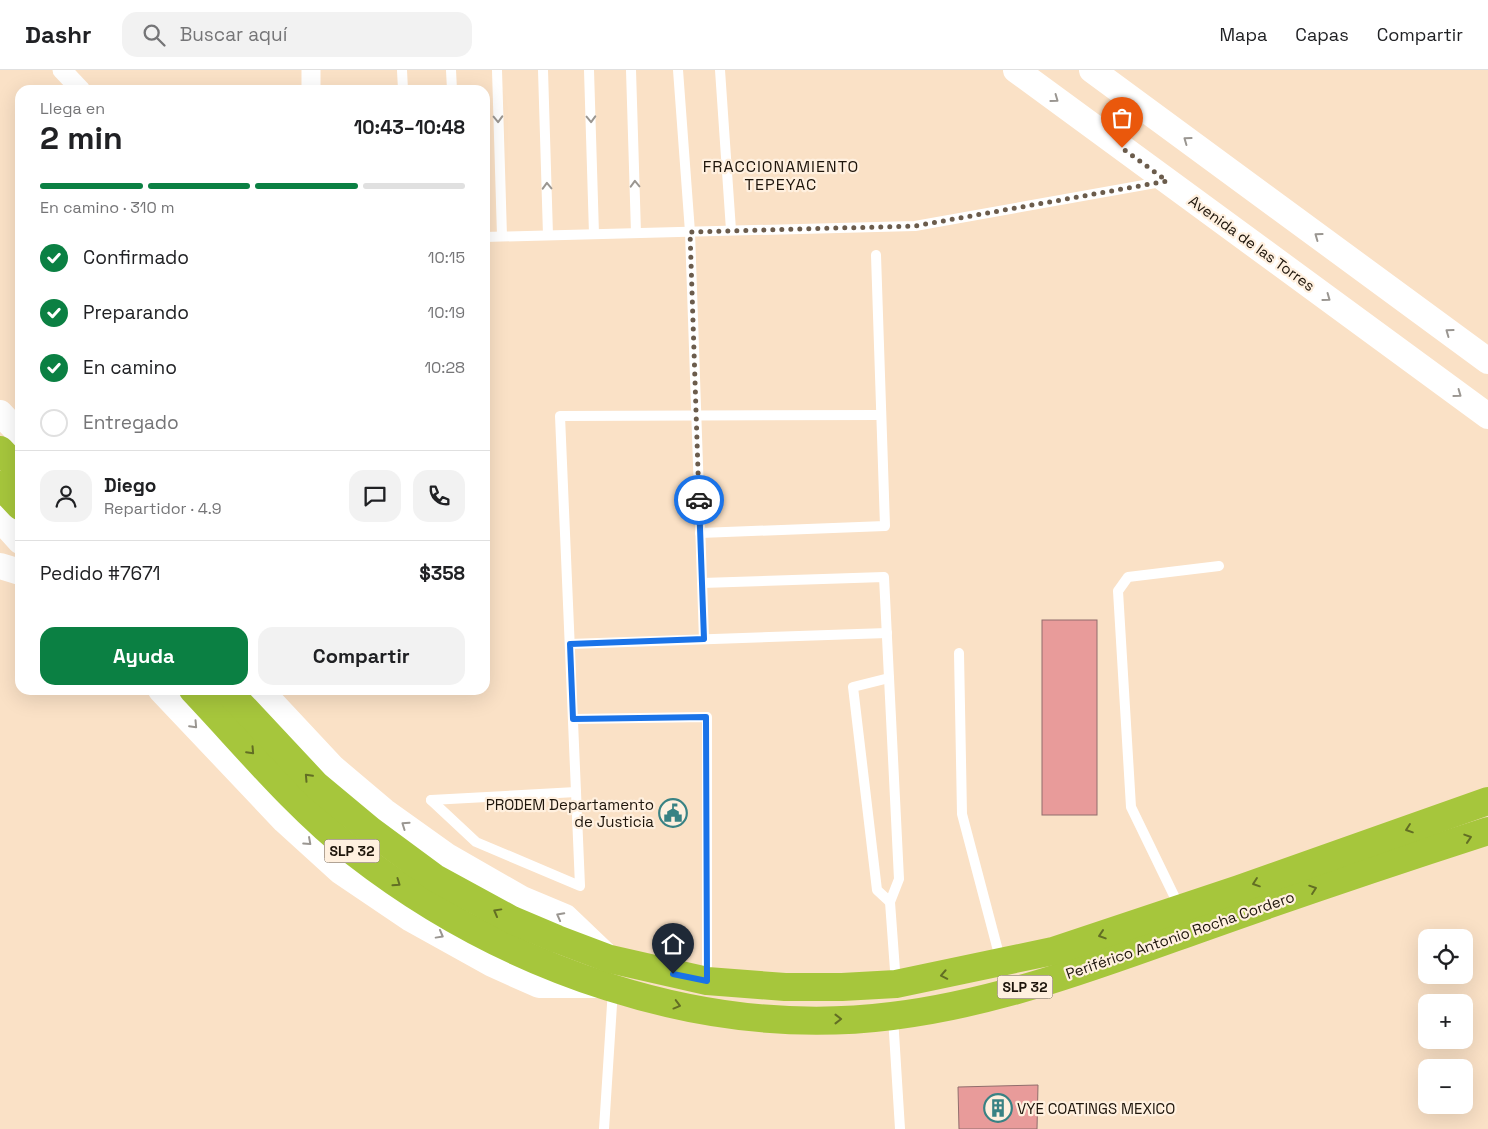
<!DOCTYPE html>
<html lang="es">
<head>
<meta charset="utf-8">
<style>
	:root { --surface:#fff; --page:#f2f2f2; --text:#202124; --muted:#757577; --line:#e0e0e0; --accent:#0b8043 }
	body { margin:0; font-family:"Space Grotesk",sans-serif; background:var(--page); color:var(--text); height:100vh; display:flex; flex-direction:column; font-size:19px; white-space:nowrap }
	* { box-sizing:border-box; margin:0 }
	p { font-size:16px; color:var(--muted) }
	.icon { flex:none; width:28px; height:28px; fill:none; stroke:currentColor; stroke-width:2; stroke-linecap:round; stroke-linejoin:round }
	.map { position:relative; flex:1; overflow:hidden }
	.details { position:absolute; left:15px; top:15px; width:475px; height:610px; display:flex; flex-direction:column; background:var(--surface); border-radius:15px; box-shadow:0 5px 20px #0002 }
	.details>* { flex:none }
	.buttons { position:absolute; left:1418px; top:859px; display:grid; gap:10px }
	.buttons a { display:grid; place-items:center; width:55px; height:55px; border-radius:10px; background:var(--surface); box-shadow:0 5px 20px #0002; font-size:25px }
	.pin { position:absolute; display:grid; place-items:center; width:42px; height:42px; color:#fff; margin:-51px -21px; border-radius:50% 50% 50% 0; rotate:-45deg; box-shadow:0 0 5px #0007 }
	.pin .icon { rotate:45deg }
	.courier { position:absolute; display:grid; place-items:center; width:50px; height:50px; margin:-25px; border:4px solid #1a73e8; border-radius:50%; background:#fff; color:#222; box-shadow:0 1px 6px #0007 }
	.headline em { font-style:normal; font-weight:700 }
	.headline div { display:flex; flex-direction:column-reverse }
	.headline { display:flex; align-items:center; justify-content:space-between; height:85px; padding:0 25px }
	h1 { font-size:32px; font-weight:700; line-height:38px }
	.bar { display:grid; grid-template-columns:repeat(4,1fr); gap:8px 5px; align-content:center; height:60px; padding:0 25px }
	.bar i { height:6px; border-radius:4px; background:var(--line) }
	.bar .on { background:var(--accent) }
	.bar p { grid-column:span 4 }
	.line { display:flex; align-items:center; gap:12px; padding:0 25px; border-top:1px solid var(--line) }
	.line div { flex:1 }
	.round { display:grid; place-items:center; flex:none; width:52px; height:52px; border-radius:15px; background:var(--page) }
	ol { padding:0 25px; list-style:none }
	li { display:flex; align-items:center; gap:15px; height:55px }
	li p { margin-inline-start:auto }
	li .icon { padding:5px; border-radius:50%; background:var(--accent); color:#fff; stroke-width:4 }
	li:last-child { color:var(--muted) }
	li i { width:28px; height:28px; border:2px solid var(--line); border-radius:50% }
	.cta { display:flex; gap:10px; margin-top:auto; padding:10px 25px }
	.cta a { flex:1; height:58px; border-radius:15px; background:var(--accent); color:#fff; font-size:20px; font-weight:700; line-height:58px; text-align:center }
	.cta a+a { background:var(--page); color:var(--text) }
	header { display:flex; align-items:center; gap:30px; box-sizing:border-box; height:70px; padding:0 25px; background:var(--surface); border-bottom:1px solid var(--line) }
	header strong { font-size:24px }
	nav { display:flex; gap:28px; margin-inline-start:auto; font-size:18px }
	.search { width:350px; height:45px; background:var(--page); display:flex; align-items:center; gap:12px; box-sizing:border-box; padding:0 18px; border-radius:15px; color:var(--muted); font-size:19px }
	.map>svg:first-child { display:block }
	.building { fill:#e89b9a; stroke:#906d6c }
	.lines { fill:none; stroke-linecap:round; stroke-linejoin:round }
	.service { stroke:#fff; stroke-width:10 }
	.minor { stroke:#fff; stroke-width:19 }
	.secondary { stroke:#fff; stroke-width:26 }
	.trunk { stroke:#a6c63c; stroke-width:28 }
	.oneway { stroke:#9a9691 }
	.oneway2 { stroke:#626e24 }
	.done { stroke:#6b5c4c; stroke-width:5; stroke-dasharray:0 9 }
	.route { stroke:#1a73e8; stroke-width:6 }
	.labels { text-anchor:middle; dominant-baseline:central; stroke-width:4.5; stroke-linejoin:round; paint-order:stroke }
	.shield { fill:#fff0df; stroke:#62574b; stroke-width:1 }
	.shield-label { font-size:14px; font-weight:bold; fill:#1e150b }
	.street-label { font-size:15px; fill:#1e150b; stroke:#fff0df }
	.poi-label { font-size:15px; fill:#1e150b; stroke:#fff0df; text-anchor:end }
	.neighbourhood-label { font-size:16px; letter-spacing:1px; fill:#1e150b; stroke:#fff0df }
</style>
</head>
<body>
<header>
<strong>Dashr</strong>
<div class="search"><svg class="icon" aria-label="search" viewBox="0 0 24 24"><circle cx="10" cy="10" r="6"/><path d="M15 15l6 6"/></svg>Buscar aquí</div>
<nav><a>Mapa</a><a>Capas</a><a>Compartir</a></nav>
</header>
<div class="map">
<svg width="1488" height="1059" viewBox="0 0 1488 1059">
	<rect width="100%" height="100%" fill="#fae1c6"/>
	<g class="building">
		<rect x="1042" y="550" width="55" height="195"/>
		<path d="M1038 1015 1037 1059H959L958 1017Z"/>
	</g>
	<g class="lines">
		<g class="service">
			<path d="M402 0 403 20"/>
			<path d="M451 0 452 20"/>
			<path d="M497 0 502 166"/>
			<path d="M543 0 548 165"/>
			<path d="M589 0 594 164"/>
			<path d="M631 0 636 163"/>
			<path d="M678 0 690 162 704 569"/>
			<path d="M720 0 731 160"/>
			<path d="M485 167 915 156 1161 112"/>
			<path d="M700 463 885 456 876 185"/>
			<path d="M702 513 884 507 899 809 890 832 896 914"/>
			<path d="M570 574 887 563"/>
			<path d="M959 583 962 744 1001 892"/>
			<path d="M889 608 853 617 877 820 890 832"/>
			<path d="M573 649 707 647V910"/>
			<path d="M431 730 476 772 580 816 560 346 881 345"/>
			<path d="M431 730 576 722"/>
			<path d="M1180 838 1131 737 1118 521 1128 507 1219 496"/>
			<path d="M893 947 900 1059"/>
			<path d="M604 1059 613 919"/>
		</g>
		<g class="minor">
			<path d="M62 0 81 20"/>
			<path d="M311 0V20"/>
		</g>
		<g class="secondary">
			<path d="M1016 0 1488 346"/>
			<path d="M1092 0 1488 291"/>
			<path d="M0 343 20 364"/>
			<path d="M0 449 20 471"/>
			<path d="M0 496 20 502"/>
			<path d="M161 620 285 751 340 801 411 849 492 894 539 915H599"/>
			<path d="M260 620 332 697 384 741 447 786 522 829 565 847 609 889"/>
		</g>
		<g class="trunk">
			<path d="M0 380 20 401"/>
			<path d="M0 415 20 436"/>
			<path d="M193 620C245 675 296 737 355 783 504 899 703 970 892 946 999 933 1101 894 1202 858 1297 824 1392 792 1488 761"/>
			<path d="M227 620 316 715 370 760 435 808 512 850 557 869 610 889 707 911 785 917H842L896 914 1053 881 1239 819 1488 731"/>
		</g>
	</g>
	<defs><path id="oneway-chevron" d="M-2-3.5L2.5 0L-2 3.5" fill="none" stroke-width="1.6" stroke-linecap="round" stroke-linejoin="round" transform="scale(1.25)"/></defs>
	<g class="oneway">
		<use href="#oneway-chevron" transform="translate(1055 29) rotate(36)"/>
		<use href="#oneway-chevron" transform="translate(498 49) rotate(88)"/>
		<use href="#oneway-chevron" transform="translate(591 49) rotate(88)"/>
		<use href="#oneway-chevron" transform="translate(1187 70) rotate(-144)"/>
		<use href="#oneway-chevron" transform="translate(635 114) rotate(-92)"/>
		<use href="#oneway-chevron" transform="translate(547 116) rotate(-92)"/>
		<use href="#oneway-chevron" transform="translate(1318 166) rotate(-144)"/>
		<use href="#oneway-chevron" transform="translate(1327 228) rotate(36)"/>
		<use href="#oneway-chevron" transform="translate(1449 262) rotate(-144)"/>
		<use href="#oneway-chevron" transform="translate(1458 324) rotate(36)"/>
		<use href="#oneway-chevron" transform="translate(194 655) rotate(47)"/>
		<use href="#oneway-chevron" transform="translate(405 755) rotate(-145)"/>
		<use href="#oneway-chevron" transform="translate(308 772) rotate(42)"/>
		<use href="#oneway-chevron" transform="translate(560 846) rotate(-152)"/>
		<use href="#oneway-chevron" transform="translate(440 865) rotate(29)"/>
	</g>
	<g class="oneway2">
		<use href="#oneway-chevron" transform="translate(251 681) rotate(47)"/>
		<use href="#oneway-chevron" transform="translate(308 707) rotate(-133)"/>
		<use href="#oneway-chevron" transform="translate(1409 759) rotate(161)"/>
		<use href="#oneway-chevron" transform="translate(1468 768) rotate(-18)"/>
		<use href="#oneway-chevron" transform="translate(397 813) rotate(35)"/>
		<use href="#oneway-chevron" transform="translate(1256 813) rotate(161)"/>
		<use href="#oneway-chevron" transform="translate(1313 819) rotate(-19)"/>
		<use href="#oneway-chevron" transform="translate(497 842) rotate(-151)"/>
		<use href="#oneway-chevron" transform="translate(1102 865) rotate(162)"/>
		<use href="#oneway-chevron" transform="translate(944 905) rotate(169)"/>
		<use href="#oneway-chevron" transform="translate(677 935) rotate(15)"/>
		<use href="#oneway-chevron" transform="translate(838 949)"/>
	</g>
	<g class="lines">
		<path class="done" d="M699 430 690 162 915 156 1167 111 1122 78"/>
		<path class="route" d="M673 904 707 911 706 647 573 649 570 574 704 569 699 430"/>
	</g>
	<defs>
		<symbol id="civic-ring" viewBox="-11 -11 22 22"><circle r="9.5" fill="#fff0df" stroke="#398284" stroke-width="1.5"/><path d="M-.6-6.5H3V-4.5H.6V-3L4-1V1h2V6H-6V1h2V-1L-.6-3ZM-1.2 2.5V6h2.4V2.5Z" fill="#398284"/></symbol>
		<symbol id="building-ring" viewBox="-11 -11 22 22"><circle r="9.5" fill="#fff0df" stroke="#398284" stroke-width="1.5"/><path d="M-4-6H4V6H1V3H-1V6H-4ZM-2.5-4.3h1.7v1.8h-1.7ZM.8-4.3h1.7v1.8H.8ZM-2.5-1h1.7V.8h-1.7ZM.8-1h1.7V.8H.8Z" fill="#398284"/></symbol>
	</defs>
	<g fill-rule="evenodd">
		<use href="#civic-ring" x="657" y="727" width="32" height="32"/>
		<use href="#building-ring" x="982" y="1022" width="32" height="32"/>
	</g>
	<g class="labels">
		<g class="shield">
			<rect x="324.5" y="769.5" width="55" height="23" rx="4"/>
			<rect x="997.5" y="905.5" width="55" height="23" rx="4"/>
		</g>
		<g class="shield-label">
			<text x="352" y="781">SLP 32</text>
			<text x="1025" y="917">SLP 32</text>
		</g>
		<g class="street-label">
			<text transform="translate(1252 173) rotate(36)">Avenida de las Torres</text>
			<text transform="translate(1180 865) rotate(-19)">Periférico Antonio Rocha Cordero</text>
		</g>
		<g class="poi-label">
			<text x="654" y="734">PRODEM Departamento<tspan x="654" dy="17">de Justicia</tspan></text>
			<text x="1017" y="1038" text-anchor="start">VYE COATINGS MEXICO</text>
		</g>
		<g class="neighbourhood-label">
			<text x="781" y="96">FRACCIONAMIENTO<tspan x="781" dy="18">TEPEYAC</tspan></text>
		</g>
	</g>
</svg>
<div class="buttons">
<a><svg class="icon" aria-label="locate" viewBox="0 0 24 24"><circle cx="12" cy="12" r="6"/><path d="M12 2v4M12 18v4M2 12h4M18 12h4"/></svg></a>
<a>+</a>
<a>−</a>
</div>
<div class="pin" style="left:1122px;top:78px;background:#ea580c"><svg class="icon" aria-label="bag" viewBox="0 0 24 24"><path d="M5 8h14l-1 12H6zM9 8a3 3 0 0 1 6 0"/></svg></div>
<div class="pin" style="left:673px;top:904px;background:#1f2937"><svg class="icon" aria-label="home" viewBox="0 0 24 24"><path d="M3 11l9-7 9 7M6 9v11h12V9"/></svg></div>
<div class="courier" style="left:699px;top:430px"><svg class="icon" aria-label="car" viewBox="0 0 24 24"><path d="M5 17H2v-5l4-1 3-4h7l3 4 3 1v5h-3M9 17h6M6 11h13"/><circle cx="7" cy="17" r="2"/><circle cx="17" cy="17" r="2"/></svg></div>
<section class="details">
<div class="headline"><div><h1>2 min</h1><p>Llega en</p></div><em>10:43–10:48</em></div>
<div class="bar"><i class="on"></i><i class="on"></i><i class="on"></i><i></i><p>En camino · 310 m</p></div>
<ol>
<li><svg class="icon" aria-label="check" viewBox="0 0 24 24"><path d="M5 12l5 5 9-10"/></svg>Confirmado<p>10:15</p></li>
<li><svg class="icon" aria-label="check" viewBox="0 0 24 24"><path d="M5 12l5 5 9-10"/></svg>Preparando<p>10:19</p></li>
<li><svg class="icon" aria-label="check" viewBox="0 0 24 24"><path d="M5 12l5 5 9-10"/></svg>En camino<p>10:28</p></li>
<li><i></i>Entregado</li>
</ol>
<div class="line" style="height:90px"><a class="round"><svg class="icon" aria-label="person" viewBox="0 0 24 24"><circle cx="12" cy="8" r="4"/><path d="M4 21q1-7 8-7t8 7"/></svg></a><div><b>Diego</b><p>Repartidor · 4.9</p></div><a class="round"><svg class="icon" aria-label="chat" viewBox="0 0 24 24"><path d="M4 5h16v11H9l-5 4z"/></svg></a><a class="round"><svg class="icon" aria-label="phone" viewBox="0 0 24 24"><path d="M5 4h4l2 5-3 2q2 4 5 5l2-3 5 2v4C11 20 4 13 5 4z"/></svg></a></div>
<div class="line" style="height:65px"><div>Pedido #7671</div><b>$358</b></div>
<div class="cta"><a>Ayuda</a><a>Compartir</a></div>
</section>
</div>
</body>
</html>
